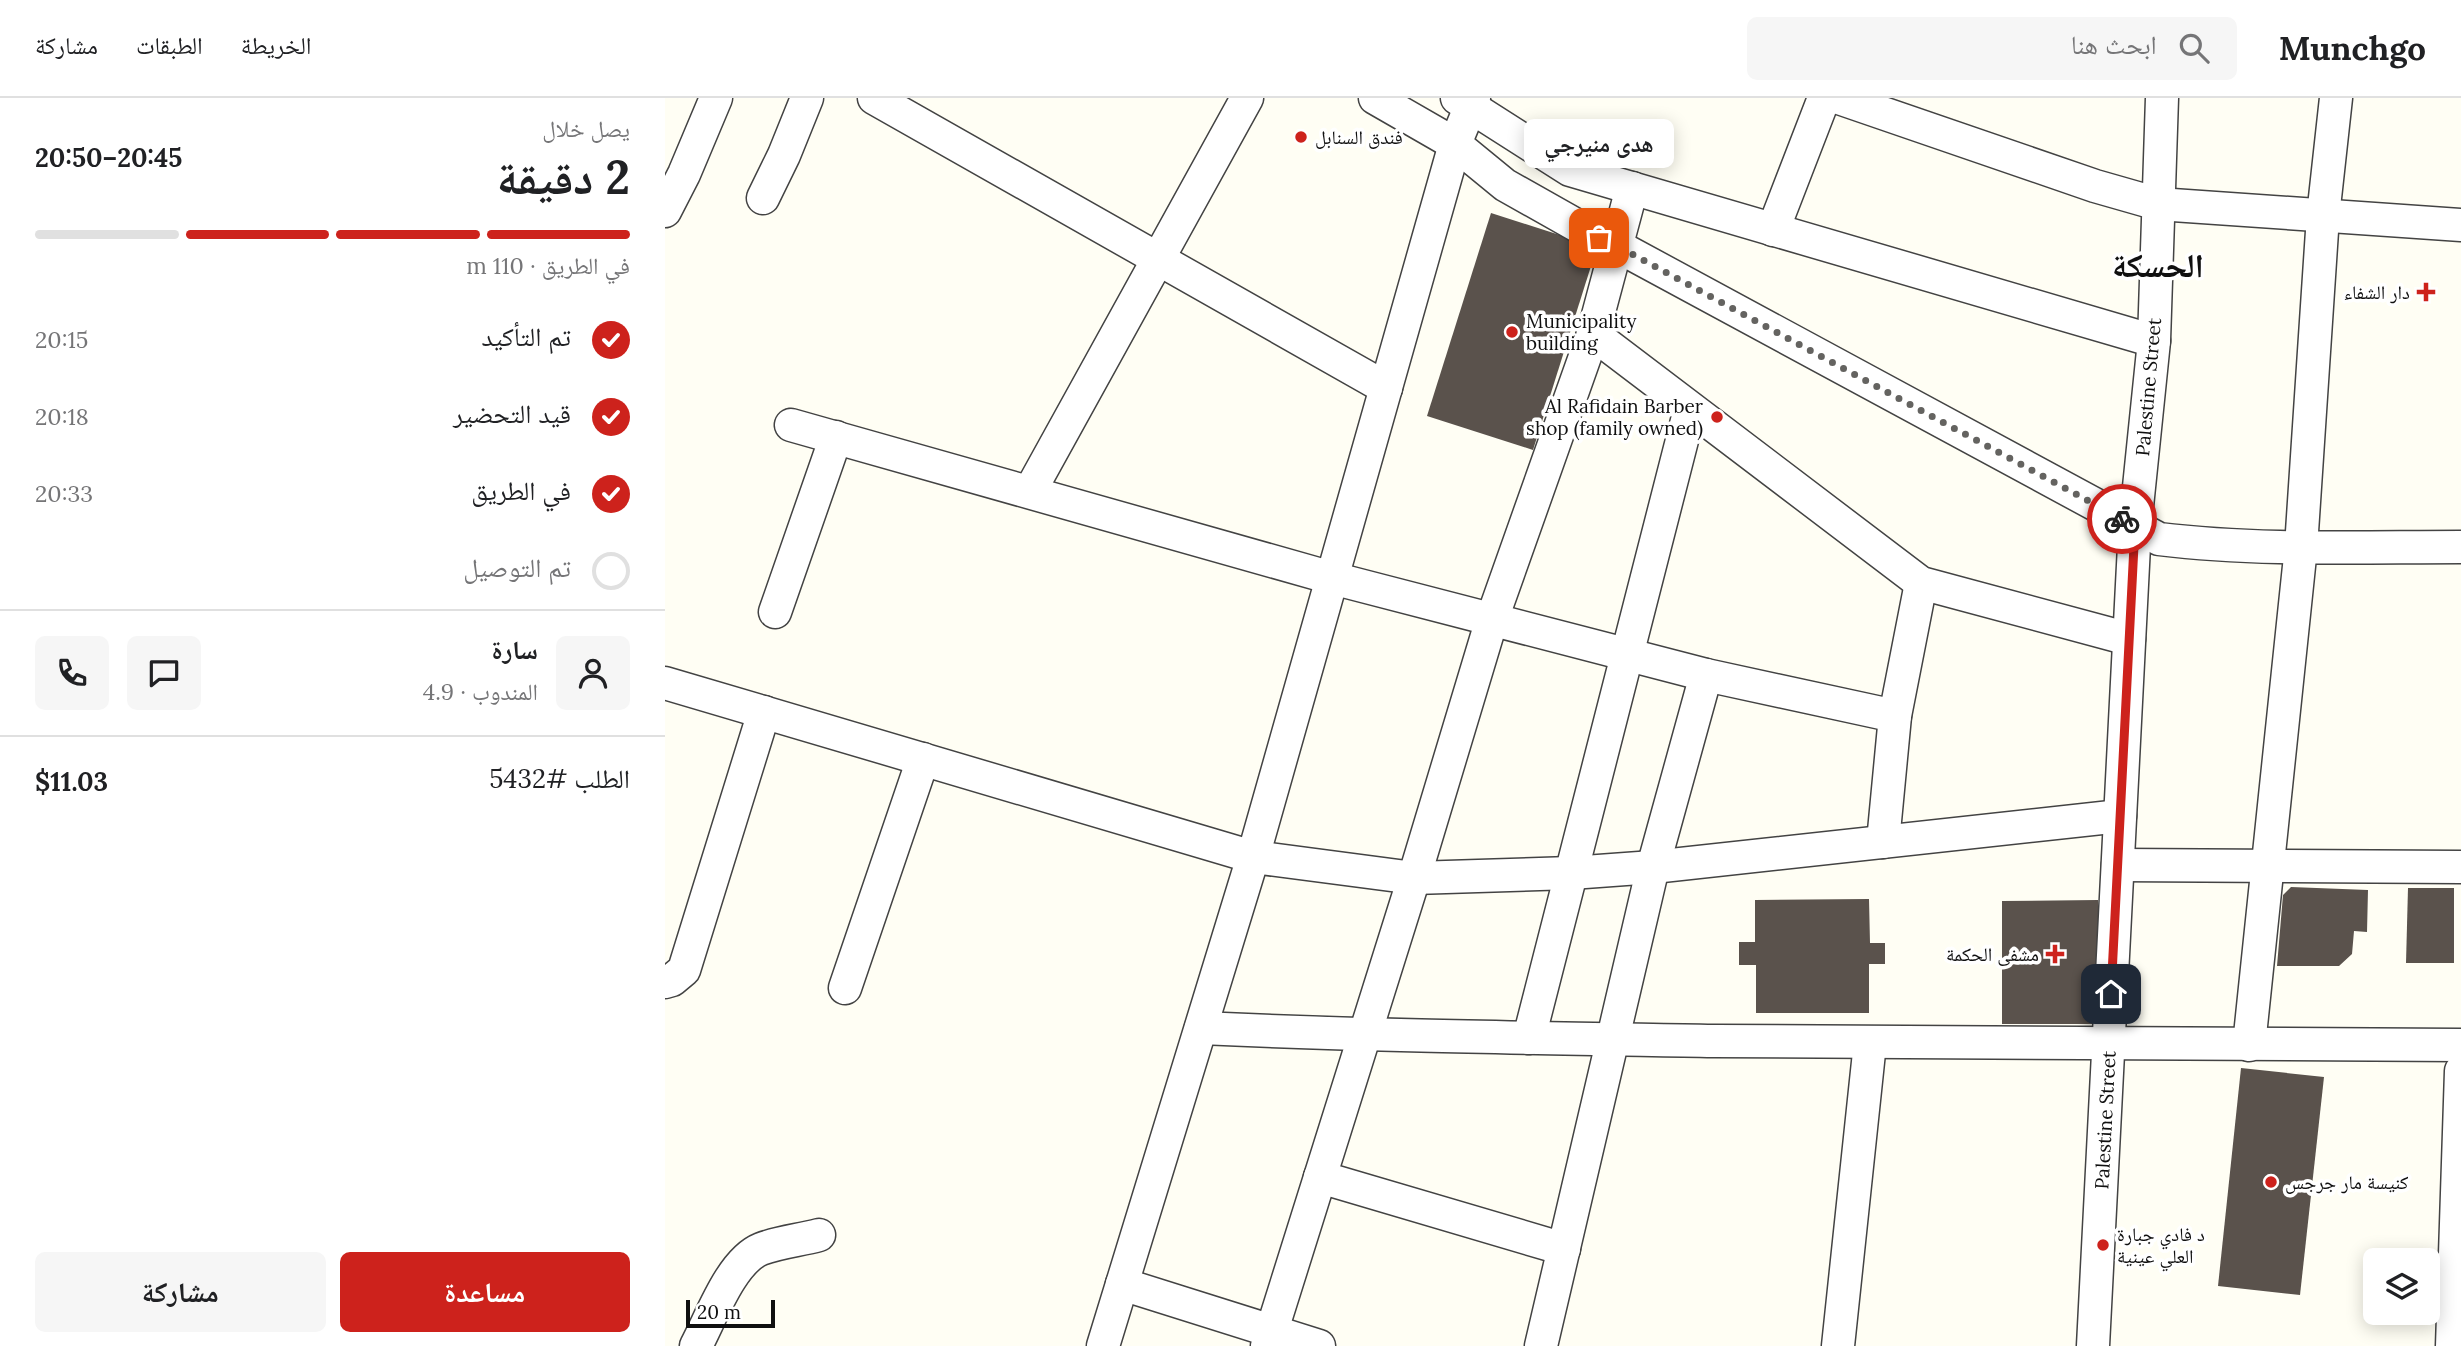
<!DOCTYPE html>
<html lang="ar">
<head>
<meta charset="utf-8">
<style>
	:root { --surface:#fff; --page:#f6f6f6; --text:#202124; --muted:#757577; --line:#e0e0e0; --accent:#cd221c }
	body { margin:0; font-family:Lora,"Noto Naskh Arabic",serif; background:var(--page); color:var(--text); direction:rtl; height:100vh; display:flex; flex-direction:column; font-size:26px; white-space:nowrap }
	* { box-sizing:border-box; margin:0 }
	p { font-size:23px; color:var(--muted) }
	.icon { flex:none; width:38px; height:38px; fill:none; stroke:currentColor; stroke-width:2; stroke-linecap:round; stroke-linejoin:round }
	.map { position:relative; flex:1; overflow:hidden; direction:ltr }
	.sheet { display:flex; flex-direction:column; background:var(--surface); width:665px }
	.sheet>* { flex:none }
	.fabs { position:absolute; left:1698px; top:1150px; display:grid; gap:14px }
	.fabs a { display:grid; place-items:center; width:77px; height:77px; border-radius:10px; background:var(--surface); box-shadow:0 4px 18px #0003; font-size:35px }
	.scale { position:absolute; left:21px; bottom:18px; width:89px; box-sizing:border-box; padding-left:7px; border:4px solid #101010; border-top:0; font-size:19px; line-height:24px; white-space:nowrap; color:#101010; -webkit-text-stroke:5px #fff; paint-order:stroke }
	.pin { position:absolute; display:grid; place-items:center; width:60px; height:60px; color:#fff; margin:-30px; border-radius:14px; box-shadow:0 4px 10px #0006 }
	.courier { position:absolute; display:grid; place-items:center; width:70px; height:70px; margin:-35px; border:5px solid #cd221c; border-radius:50%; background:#fff; color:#222; box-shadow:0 2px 9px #0007 }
	.bubble { position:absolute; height:49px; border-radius:10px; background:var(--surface); box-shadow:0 4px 18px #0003; font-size:23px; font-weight:700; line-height:49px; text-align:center; direction:rtl }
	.head em { font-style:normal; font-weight:700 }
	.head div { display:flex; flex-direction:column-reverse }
	.head { display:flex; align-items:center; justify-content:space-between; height:119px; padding:0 35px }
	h1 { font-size:46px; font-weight:700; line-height:52px }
	.bar { display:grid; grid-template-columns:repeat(4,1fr); gap:10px 7px; align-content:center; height:84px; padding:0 35px }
	.bar i { height:9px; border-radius:5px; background:var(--line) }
	.bar .on { background:var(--accent) }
	.bar p { grid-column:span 4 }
	.line { display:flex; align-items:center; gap:18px; padding:0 35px; border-top:2px solid var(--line) }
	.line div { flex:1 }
	.round { display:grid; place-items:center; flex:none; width:74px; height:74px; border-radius:10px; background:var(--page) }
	ol { padding:0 35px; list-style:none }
	li { display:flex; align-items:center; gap:21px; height:77px }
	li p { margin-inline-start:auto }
	li .icon { padding:7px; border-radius:50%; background:var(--accent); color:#fff; stroke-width:4 }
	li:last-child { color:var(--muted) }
	li i { width:38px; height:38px; border:4px solid var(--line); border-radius:50% }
	.cta { display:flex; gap:14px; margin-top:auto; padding:14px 35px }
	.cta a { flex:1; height:80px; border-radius:10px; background:var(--accent); color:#fff; font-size:28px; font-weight:700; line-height:80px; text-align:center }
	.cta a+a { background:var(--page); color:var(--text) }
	header { display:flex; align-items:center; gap:42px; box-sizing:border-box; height:98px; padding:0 35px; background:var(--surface); border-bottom:2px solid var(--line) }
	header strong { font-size:33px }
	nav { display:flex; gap:38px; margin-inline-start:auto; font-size:24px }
	.search { width:490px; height:63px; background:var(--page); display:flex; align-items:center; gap:18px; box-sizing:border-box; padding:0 24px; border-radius:10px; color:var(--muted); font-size:26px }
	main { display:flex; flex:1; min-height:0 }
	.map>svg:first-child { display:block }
	.building { fill:#5a524c }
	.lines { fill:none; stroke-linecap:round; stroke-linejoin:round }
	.minor-casing { stroke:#434343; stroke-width:35 }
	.minor { stroke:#fff; stroke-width:32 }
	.done { stroke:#646360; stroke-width:7; stroke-dasharray:0 12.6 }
	.route { stroke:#cd221c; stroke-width:9 }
	.poi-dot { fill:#cd221c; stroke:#fff; stroke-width:2.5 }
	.labels { text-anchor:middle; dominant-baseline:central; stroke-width:7; stroke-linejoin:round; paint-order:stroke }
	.poi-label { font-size:19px; fill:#101010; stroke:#fff; text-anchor:start }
	.street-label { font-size:19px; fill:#101010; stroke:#fff }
	.town-label { font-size:33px; font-weight:bold; fill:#101010; stroke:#fff }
</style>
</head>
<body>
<header>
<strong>Munchgo</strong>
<div class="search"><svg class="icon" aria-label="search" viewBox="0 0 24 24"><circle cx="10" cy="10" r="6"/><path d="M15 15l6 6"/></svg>ابحث هنا</div>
<nav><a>الخريطة</a><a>الطبقات</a><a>مشاركة</a></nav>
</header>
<main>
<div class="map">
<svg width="1796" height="1248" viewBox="0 0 1796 1248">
	<rect width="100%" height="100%" fill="#fffef4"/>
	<g class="building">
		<path d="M826 115 932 149 868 352 762 318Z"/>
		<path d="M1626 789 1703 792 1702 834 1689 833 1687 856 1674 868H1612L1618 797Z"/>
		<path d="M1743 790H1789V865H1741Z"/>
		<path d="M1204 801 1205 845H1220V866H1204V915H1091V867H1074V844H1090V802Z"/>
		<path d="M1433 802 1434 926H1337V803Z"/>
		<path d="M1576 970 1659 979 1635 1197 1553 1188Z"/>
	</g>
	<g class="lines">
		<defs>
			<g id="minor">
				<path d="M209 0 721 290"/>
				<path d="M710 0 790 46 840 87 934 140 952 148 1494 441C1593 453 1696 449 1796 449"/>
				<path d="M792 0 905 72 1489 243"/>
				<path d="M1174 0 1430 88 1493 106 1796 127"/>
				<path d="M98 100 119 57 142 0"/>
				<path d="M0 113 19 76 51 0"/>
				<path d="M1108 132 1159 0"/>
				<path d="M928 236 1256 485 1464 541"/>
				<path d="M126 327 667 480 1041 577 1230 618"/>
				<path d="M365 393 582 0"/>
				<path d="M110 514 171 339"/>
				<path d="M0 585 588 759 749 780 906 775 988 769 1455 718"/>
				<path d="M1218 744 1230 618 1256 485"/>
				<path d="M1453 767 1796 769"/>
				<path d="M0 884 7 882 19 872 99 614"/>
				<path d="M180 890 258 661"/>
				<path d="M536 930C707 938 878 940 1049 943 1298 946 1547 947 1796 947"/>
				<path d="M864 940 1025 311"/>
				<path d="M1584 947 1636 449 1658 118 1671 0"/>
				<path d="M655 1079 899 1151"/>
				<path d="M457 1186 654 1248"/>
				<path d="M31 1248C46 1220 66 1163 96 1151 114 1144 136 1142 154 1137"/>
				<path d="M438 1248 588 759 790 46 809 0"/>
				<path d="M602 1248 749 780 827 521 928 236 967 90"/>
				<path d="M876 1248 988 769 1041 577"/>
				<path d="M1173 1248 1205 945"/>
				<path d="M1428 1248 1470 428 1489 243 1497 0"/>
				<path d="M1787 1248 1796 973"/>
			</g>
		</defs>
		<use href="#minor" class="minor-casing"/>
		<use href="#minor" class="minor"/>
	</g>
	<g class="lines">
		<path class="done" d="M934 140 952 148 1457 421"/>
		<path class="route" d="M1446 896 1470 428 1457 421"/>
	</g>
	<g class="poi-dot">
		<circle cx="636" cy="39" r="7"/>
		<path d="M1757.5 183.5h7v7h7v7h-7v7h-7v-7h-7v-7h7z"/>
		<circle cx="847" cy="234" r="7"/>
		<circle cx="1052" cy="319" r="7"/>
		<path d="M1386.5 845.5h7v7h7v7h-7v7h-7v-7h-7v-7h7z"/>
		<circle cx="1606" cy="1084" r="7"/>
		<circle cx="1438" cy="1147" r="7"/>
	</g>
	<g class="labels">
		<g class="poi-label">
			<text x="650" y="39">فندق السنابل</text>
			<text x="1745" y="194" text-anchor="end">دار الشفاء</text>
			<text x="861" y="223">Municipality<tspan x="861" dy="22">building</tspan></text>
			<text x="1038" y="308" text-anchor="end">Al Rafidain Barber<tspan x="1038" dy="22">shop (family owned)</tspan></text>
			<text x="1374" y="856" text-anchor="end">مشفى الحكمة</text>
			<text x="1620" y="1084">كنيسة مار جرجس</text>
			<text x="1452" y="1136">د فادي جبارة<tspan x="1452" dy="22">العلي عينية</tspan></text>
		</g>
		<g class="street-label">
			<text transform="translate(1483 289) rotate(-85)">Palestine Street</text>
			<text transform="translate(1440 1022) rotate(-87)">Palestine Street</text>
		</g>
		<g class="town-label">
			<text x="1493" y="167">الحسكة</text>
		</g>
	</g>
</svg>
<div class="fabs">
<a><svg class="icon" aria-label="layers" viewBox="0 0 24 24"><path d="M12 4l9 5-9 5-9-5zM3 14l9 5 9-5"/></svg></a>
</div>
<div class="scale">20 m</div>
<div class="pin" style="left:934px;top:140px;background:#ea580c"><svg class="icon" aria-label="bag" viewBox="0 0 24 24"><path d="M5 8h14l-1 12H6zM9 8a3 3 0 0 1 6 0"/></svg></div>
<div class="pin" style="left:1446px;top:896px;background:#1f2937"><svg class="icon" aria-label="home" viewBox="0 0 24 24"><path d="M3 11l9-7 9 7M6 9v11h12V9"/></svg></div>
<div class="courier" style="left:1457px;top:421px"><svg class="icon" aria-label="bike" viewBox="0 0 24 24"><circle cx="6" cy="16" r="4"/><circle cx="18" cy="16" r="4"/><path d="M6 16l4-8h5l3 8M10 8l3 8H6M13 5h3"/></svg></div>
<div class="bubble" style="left:859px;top:21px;width:150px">هدى منيرجي</div>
</div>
<section class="sheet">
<div class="head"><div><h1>2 دقيقة</h1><p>يصل خلال</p></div><em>20:45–20:50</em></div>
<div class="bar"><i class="on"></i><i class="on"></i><i class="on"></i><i></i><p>في الطريق · 110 m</p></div>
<ol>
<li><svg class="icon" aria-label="check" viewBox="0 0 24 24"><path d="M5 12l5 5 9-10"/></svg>تم التأكيد<p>20:15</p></li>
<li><svg class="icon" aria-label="check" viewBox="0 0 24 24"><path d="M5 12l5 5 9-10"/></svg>قيد التحضير<p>20:18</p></li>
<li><svg class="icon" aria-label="check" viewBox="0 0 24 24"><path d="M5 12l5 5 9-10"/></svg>في الطريق<p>20:33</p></li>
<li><i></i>تم التوصيل</li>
</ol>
<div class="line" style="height:126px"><a class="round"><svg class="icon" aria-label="person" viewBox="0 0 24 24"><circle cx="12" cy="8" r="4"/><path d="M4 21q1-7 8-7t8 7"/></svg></a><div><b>سارة</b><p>المندوب · 4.9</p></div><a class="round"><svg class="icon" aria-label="chat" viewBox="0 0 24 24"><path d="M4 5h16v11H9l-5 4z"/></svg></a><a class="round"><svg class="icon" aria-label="phone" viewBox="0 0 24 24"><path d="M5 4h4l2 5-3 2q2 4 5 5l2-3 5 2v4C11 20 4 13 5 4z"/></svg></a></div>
<div class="line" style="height:91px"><div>الطلب #5432</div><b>$11.03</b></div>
<div class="cta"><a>مساعدة</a><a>مشاركة</a></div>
</section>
</main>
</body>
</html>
